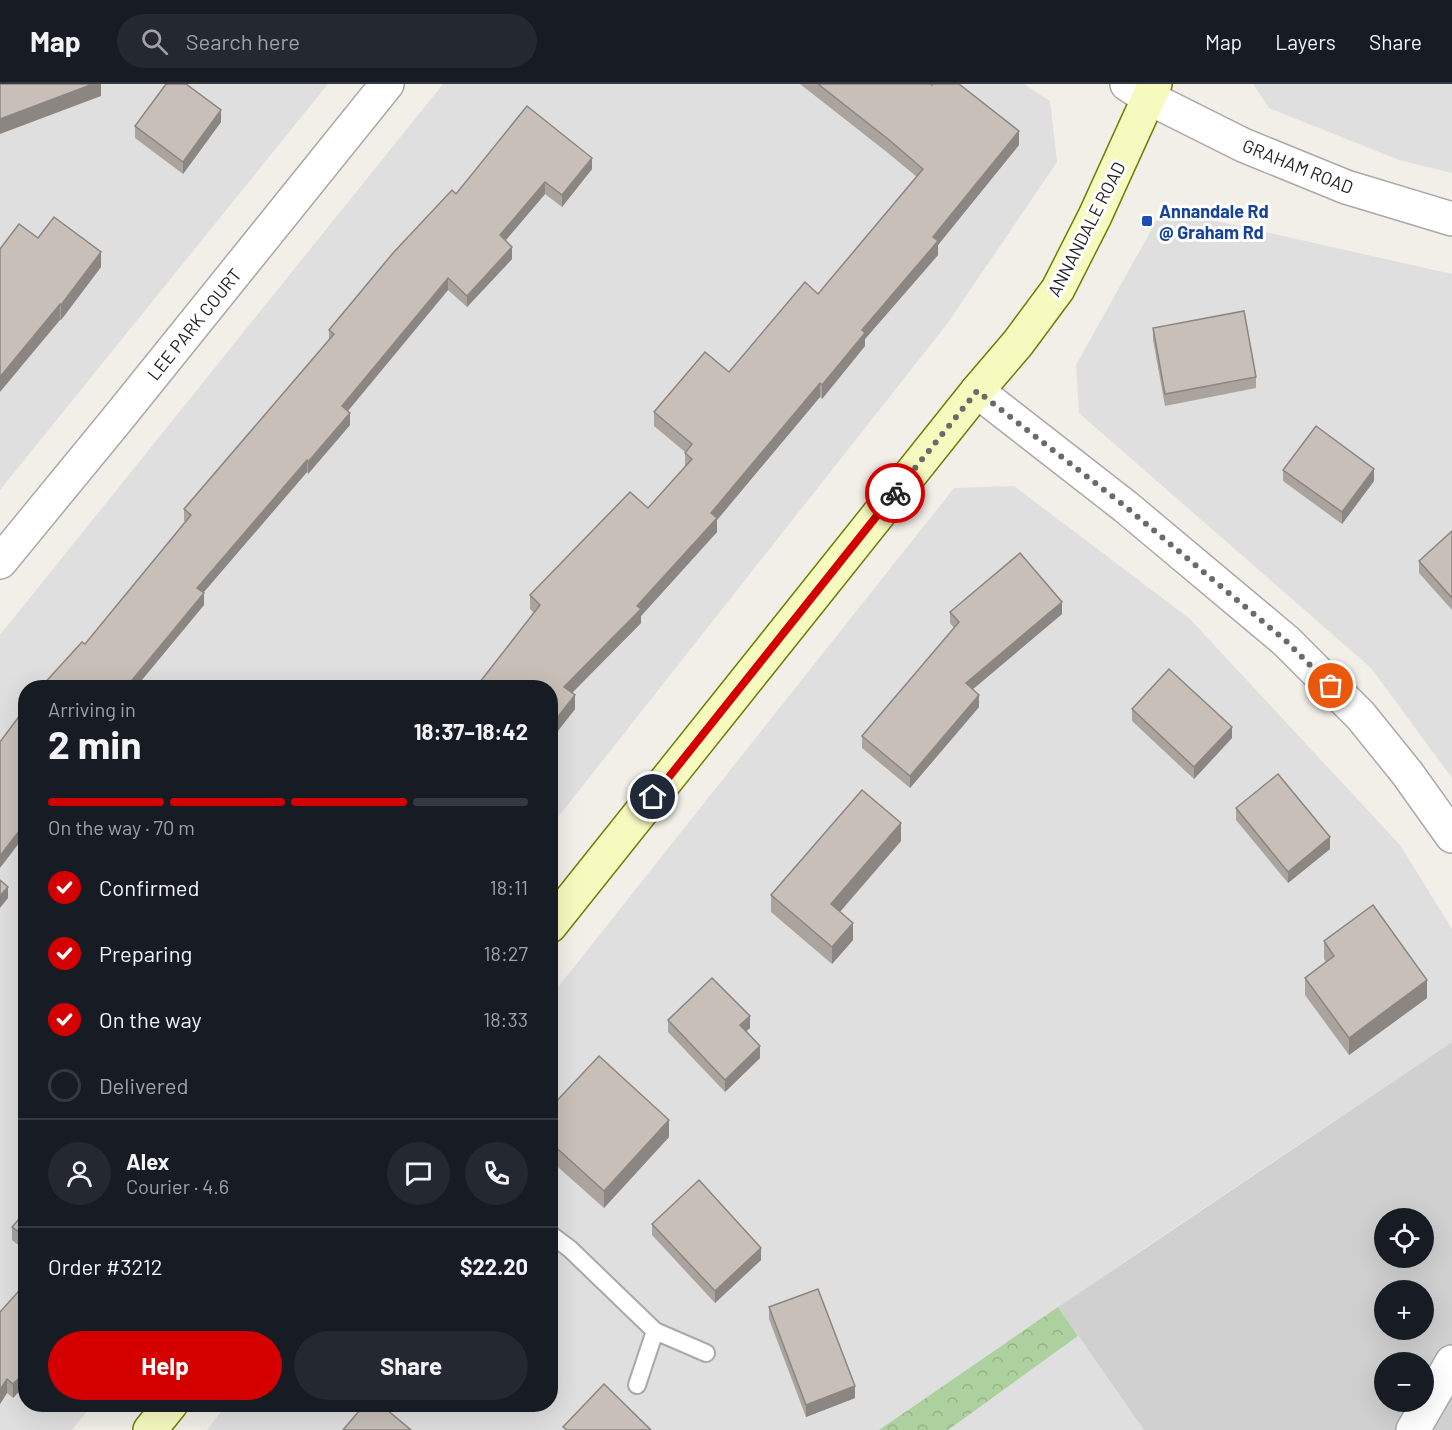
<!DOCTYPE html>
<html lang="en">
<head>
<meta charset="utf-8">
<style>
	:root { --surface:#171b24; --page:#242831; --text:#f1f3f6; --muted:#9ea1a6; --line:#363941; --accent:#d40000 }
	body { margin:0; font-family:Barlow,sans-serif; background:var(--page); color:var(--text); height:100vh; display:flex; flex-direction:column; font-size:22px; white-space:nowrap }
	* { box-sizing:border-box; margin:0 }
	p { font-size:20px; color:var(--muted) }
	.icon { flex:none; width:33px; height:33px; fill:none; stroke:currentColor; stroke-width:2; stroke-linecap:round; stroke-linejoin:round }
	.map { position:relative; flex:1; overflow:hidden }
	.drawer { position:absolute; left:18px; top:596px; width:540px; height:732px; display:flex; flex-direction:column; background:var(--surface); border-radius:24px; box-shadow:0 6px 24px #0002 }
	.drawer>* { flex:none }
	.tools { position:absolute; left:1374px; top:1124px; display:grid; gap:12px }
	.tools a { display:grid; place-items:center; width:60px; height:60px; border-radius:50%; background:var(--surface); box-shadow:0 6px 24px #0002; font-size:30px }
	.pin { position:absolute; display:grid; place-items:center; width:51px; height:51px; color:#fff; margin:-26px; border:3px solid #fff; border-radius:50%; box-shadow:0 2px 6px #0007 }
	.courier { position:absolute; display:grid; place-items:center; width:60px; height:60px; margin:-30px; border:4px solid #d40000; border-radius:50%; background:#fff; color:#222; box-shadow:0 2px 8px #0007 }
	.summary em { font-style:normal; font-weight:700 }
	.summary div { display:flex; flex-direction:column-reverse }
	.summary { display:flex; align-items:center; justify-content:space-between; height:102px; padding:0 30px }
	h1 { font-size:39px; font-weight:700; line-height:45px }
	.bar { display:grid; grid-template-columns:repeat(4,1fr); gap:9px 6px; align-content:center; height:72px; padding:0 30px }
	.bar i { height:8px; border-radius:4px; background:var(--line) }
	.bar .on { background:var(--accent) }
	.bar p { grid-column:span 4 }
	.line { display:flex; align-items:center; gap:15px; padding:0 30px; border-top:2px solid var(--line) }
	.line div { flex:1 }
	.round { display:grid; place-items:center; flex:none; width:63px; height:63px; border-radius:32px; background:var(--page) }
	ol { padding:0 30px; list-style:none }
	li { display:flex; align-items:center; gap:18px; height:66px }
	li p { margin-inline-start:auto }
	li .icon { padding:6px; border-radius:50%; background:var(--accent); color:#fff; stroke-width:4 }
	li:last-child { color:var(--muted) }
	li i { width:33px; height:33px; border:3px solid var(--line); border-radius:50% }
	.primary-button { display:flex; gap:12px; margin-top:auto; padding:12px 30px }
	.primary-button a { flex:1; height:69px; border-radius:36px; background:var(--accent); color:#fff; font-size:24px; font-weight:700; line-height:69px; text-align:center }
	.primary-button a+a { background:var(--page); color:var(--text) }
	header { display:flex; align-items:center; gap:36px; box-sizing:border-box; height:84px; padding:0 30px; background:var(--surface); border-bottom:2px solid var(--line) }
	header strong { font-size:28px }
	nav { display:flex; gap:33px; margin-inline-start:auto; font-size:21px }
	.search { width:420px; height:54px; background:var(--page); display:flex; align-items:center; gap:15px; box-sizing:border-box; padding:0 21px; border-radius:33px; color:var(--muted); font-size:22px }
	.map>svg:first-child { display:block }
	.residential { fill:#e0dfdf }
	.religious { fill:#d0d0d0; fill-rule:evenodd }
	.forest { fill:url(#forest-crowns) }
	.lines { fill:none; stroke-linecap:round; stroke-linejoin:round }
	.service-casing { stroke:#a9a9a9; stroke-width:20 }
	.minor-casing { stroke:#a9a9a9; stroke-width:36 }
	.tertiary-casing { stroke:#a9a9a9; stroke-width:36 }
	.secondary-casing { stroke:#707d05; stroke-width:36 }
	.service { stroke:#fff; stroke-width:16 }
	.minor { stroke:#fff; stroke-width:33 }
	.tertiary { stroke:#fff; stroke-width:33 }
	.secondary { stroke:#f7fabf; stroke-width:33 }
	.wall { fill:#aba49e }
	.shaded-wall { fill:#8b8681 }
	.building { fill:#c7bfb8; stroke:#8b8681; stroke-width:1.5 }
	.done { stroke:#6b6a68; stroke-width:6; stroke-dasharray:0 10.8 }
	.route { stroke:#d40000; stroke-width:8 }
	.transit-dot { fill:#1a4fb4; stroke:#fff; stroke-width:2 }
	.labels { text-anchor:middle; dominant-baseline:central; stroke-width:6; stroke-linejoin:round; paint-order:stroke }
	.street-label { font-size:18px; fill:#222; stroke:#fff }
	.transit-label { font-size:18px; font-weight:bold; fill:#164399; stroke:#fff; text-anchor:start }
</style>
</head>
<body>
<header>
<strong>Map</strong>
<div class="search"><svg class="icon" aria-label="search" viewBox="0 0 24 24"><circle cx="10" cy="10" r="6"/><path d="M15 15l6 6"/></svg>Search here</div>
<nav><a>Map</a><a>Layers</a><a>Share</a></nav>
</header>
<div class="map">
<svg width="1452" height="1346" viewBox="0 0 1452 1346">
	<defs>
		<pattern id="forest-crowns" width="20" height="18" patternUnits="userSpaceOnUse" patternTransform="scale(1.5)"><rect width="20" height="18" fill="#add19e"/><path d="M2 6a3 3 0 1 1 6 0M12 15a3 3 0 1 1 6 0" fill="none" stroke="#95b388"/></pattern>
	</defs>
	<rect width="100%" height="100%" fill="#f2efe9"/>
	<g class="residential">
		<path d="M0 0H328L0 406Z"/>
		<path d="M443 0H1024L1050 17 1057 78 947 240 551 742 550 603H26V1320H93L72 1346H0V551Z"/>
		<path d="M1253 0H1452V89L1399 76 1269 24Z"/>
		<path d="M1163 125 1452 190V694L1371 584 1079 329 1076 281Z"/>
		<path d="M1014 402 1190 535 1400 761 1452 845V958L1149 1161 879 1346H207L227 1320H550L551 912 954 404Z"/>
		<path d="M1078 1252 1144 1346H948Z"/>
	</g>
	<path class="religious" d="M1452 958V1346H1144L1058 1223ZM1384 1134H1424V1173H1384ZM1384 1206H1424V1245H1384ZM1384 1278H1424V1317H1384Z"/>
	<path class="forest" d="M1058 1223 1078 1252 948 1346H879Z"/>
	<g class="lines">
		<defs>
			<g id="service">
				<path d="M550 1150 570 1165 655 1247 706 1269"/>
				<path d="M637 1301 655 1247"/>
			</g>
			<g id="minor">
				<path d="M1127 0 1149 14"/>
				<path d="M977 307 1126 423 1286 557 1361 632 1407 689 1452 752"/>
				<path d="M0 478 119 333 387 0"/>
				<path d="M1413 1346 1452 1278"/>
			</g>
			<path id="tertiary" d="M1149 14 1243 61 1346 103 1452 135"/>
			<g id="secondary">
				<path d="M550 842 977 307 1018 259 1058 205 1095 132 1155 0"/>
				<path d="M150 1346 171 1320"/>
			</g>
		</defs>
		<use href="#service" class="service-casing"/>
		<use href="#minor" class="minor-casing"/>
		<use href="#tertiary" class="tertiary-casing"/>
		<use href="#secondary" class="secondary-casing"/>
		<use href="#service" class="service"/>
		<use href="#minor" class="minor"/>
		<use href="#tertiary" class="tertiary"/>
		<use href="#secondary" class="secondary"/>
	</g>
	<g class="wall">
		<path d="M800 0H930L1019 61 938 161V171L865 255V262L822 315 820 313 717 436V448L641 532V539L572 609 575 625 550 657V603L534 529 530 525V511L648 424 685 383V368L654 342V328L729 288 818 210 917 93 888 69Z"/>
		<path d="M221 38 183 90 135 54V42Z"/>
		<path d="M592 85 562 123 545 110 505 157 512 175 467 223 448 206 348 327 350 341 308 390 307 388 203 509 204 521 136 603H41L85 560 186 438 184 437V425L329 256V246L456 110Z"/>
		<path d="M38 154 101 183 61 236H60Z"/>
		<path d="M1153 244 1256 293V304L1165 322 1153 256Z"/>
		<path d="M1283 386 1374 397 1342 440 1283 397Z"/>
		<path d="M1452 447V526L1419 489V477Z"/>
		<path d="M950 528 1062 530 973 605 979 623 910 704 862 664V652L954 544 950 539Z"/>
		<path d="M1132 625 1232 654 1194 695 1132 637Z"/>
		<path d="M1236 724 1330 765 1288 799 1236 736Z"/>
		<path d="M901 757 840 828 853 856 832 880 771 828V811Z"/>
		<path d="M1324 857 1427 914 1349 971 1305 911V894L1326 878 1324 875Z"/>
		<path d="M668 936 750 944 746 947 760 974 725 1008 668 948Z"/>
		<path d="M550 1024 669 1053 604 1124 550 1076Z"/>
		<path d="M26 1127V1167L12 1156V1143Z"/>
		<path d="M652 1140 761 1176 715 1219 652 1151Z"/>
		<path d="M26 1199V1300L13 1314 7 1309 0 1320V1228Z"/>
		<path d="M769 1223 855 1314 806 1333 769 1235Z"/>
	</g>
	<g class="shaded-wall">
		<path d="M93 0H101V12L0 50V35Z"/>
		<path d="M221 26V38L183 90V78Z"/>
		<path d="M1019 47V61L938 161V171L865 255V262L822 315V301L862 246 933 153Z"/>
		<path d="M592 74V85L562 123V111Z"/>
		<path d="M545 98V110L500 163V151Z"/>
		<path d="M512 163V175L467 223V212Z"/>
		<path d="M101 168V183L61 236V221Z"/>
		<path d="M448 194V206L342 334V322Z"/>
		<path d="M60 220V236L0 308V293Z"/>
		<path d="M820 299V313L717 436V448L641 532V539L564 617V603L637 522 711 429Z"/>
		<path d="M350 329V341L308 390V378Z"/>
		<path d="M307 376V388L197 516V504Z"/>
		<path d="M1374 385V397L1342 440V428Z"/>
		<path d="M204 509V521L136 603H128V601Z"/>
		<path d="M1062 518V530L966 611V599Z"/>
		<path d="M575 611V625L550 657V643Z"/>
		<path d="M979 611V623L910 704V692Z"/>
		<path d="M1232 643V654L1194 695V683Z"/>
		<path d="M26 738V750L0 784V772Z"/>
		<path d="M901 739V757L831 838V820Z"/>
		<path d="M1330 753V765L1288 799V788Z"/>
		<path d="M8 803V814L0 824V812Z"/>
		<path d="M853 839V856L832 880V863Z"/>
		<path d="M1427 896V914L1349 971V954Z"/>
		<path d="M750 932V944L740 953V941Z"/>
		<path d="M760 962V974L725 1008V996Z"/>
		<path d="M669 1036V1053L604 1124V1107Z"/>
		<path d="M761 1164V1176L715 1219V1207Z"/>
		<path d="M26 1287V1300L13 1314V1300Z"/>
		<path d="M7 1295V1309L0 1320V1306Z"/>
		<path d="M855 1302V1314L806 1333V1321Z"/>
	</g>
	<g class="building">
		<path d="M0 0H93L0 35Z"/>
		<path d="M166 0H186L221 26 183 78 135 42Z"/>
		<path d="M818 0H930L932 1 933 0H959L1019 47 933 153 938 157 862 246 865 249 822 301 820 299 711 429 717 434 637 522 641 525 564 603 575 611 550 643V603H476L540 521 530 511 630 408 648 424 692 375 685 369 692 360 654 328 705 268 729 288 805 198 818 210 923 85 888 55Z"/>
		<path d="M527 22 592 74 562 111 545 98 500 151 512 163 467 212 448 194 342 322 350 329 308 378 307 376 197 504 204 509 128 601 131 603H41L82 558 85 560 191 431 184 425 334 250 329 246 393 169 452 106 456 110Z"/>
		<path d="M54 133 101 168 61 221 60 220 0 293V165L19 140 38 154Z"/>
		<path d="M1244 227 1256 293 1165 310 1153 244Z"/>
		<path d="M1316 342 1374 385 1342 428 1283 386Z"/>
		<path d="M1452 447V514L1419 477Z"/>
		<path d="M1020 469 1062 518 966 599 979 611 910 692 862 652 959 538 950 528Z"/>
		<path d="M1169 585 1232 643 1194 683 1132 625Z"/>
		<path d="M26 623V738L0 772V658Z"/>
		<path d="M1278 690 1330 753 1288 788 1236 724Z"/>
		<path d="M862 706 901 739 831 820 853 839 832 863 771 811Z"/>
		<path d="M0 796 8 803 0 812Z"/>
		<path d="M1373 821 1427 896 1349 954 1305 894 1334 872 1324 857Z"/>
		<path d="M712 894 750 932 740 941 760 962 725 996 668 936Z"/>
		<path d="M599 972 669 1036 604 1107 550 1058V1024Z"/>
		<path d="M699 1096 761 1164 715 1207 652 1140Z"/>
		<path d="M26 1127V1153L12 1143Z"/>
		<path d="M26 1199V1287L13 1300 7 1295 0 1306V1228Z"/>
		<path d="M818 1205 855 1302 806 1321 769 1223Z"/>
		<path d="M604 1300 651 1346H567L563 1343Z"/>
		<path d="M365 1320H380L411 1346H343Z"/>
	</g>
	<g class="lines">
		<path class="done" d="M895 409 977 307 1126 423 1286 557 1331 602"/>
		<path class="route" d="M653 713 895 409"/>
	</g>
	<rect class="transit-dot" x="1141" y="131" width="12" height="12" rx="3"/>
	<g class="labels">
		<g class="street-label">
			<text transform="translate(1298 82) rotate(22)">GRAHAM ROAD</text>
			<text transform="translate(1086 145) rotate(-63)">ANNANDALE ROAD</text>
			<text transform="translate(194 240) rotate(-51)">LEE PARK COURT</text>
		</g>
		<g class="transit-label">
			<text x="1159" y="127">Annandale Rd<tspan x="1159" dy="21">@ Graham Rd</tspan></text>
		</g>
	</g>
</svg>
<div class="tools">
<a><svg class="icon" aria-label="locate" viewBox="0 0 24 24"><circle cx="12" cy="12" r="6"/><path d="M12 2v4M12 18v4M2 12h4M18 12h4"/></svg></a>
<a>+</a>
<a>−</a>
</div>
<div class="pin" style="left:1331px;top:602px;background:#ea580c"><svg class="icon" aria-label="bag" viewBox="0 0 24 24"><path d="M5 8h14l-1 12H6zM9 8a3 3 0 0 1 6 0"/></svg></div>
<div class="pin" style="left:653px;top:713px;background:#1f2937"><svg class="icon" aria-label="home" viewBox="0 0 24 24"><path d="M3 11l9-7 9 7M6 9v11h12V9"/></svg></div>
<div class="courier" style="left:895px;top:409px"><svg class="icon" aria-label="bike" viewBox="0 0 24 24"><circle cx="6" cy="16" r="4"/><circle cx="18" cy="16" r="4"/><path d="M6 16l4-8h5l3 8M10 8l3 8H6M13 5h3"/></svg></div>
<section class="drawer">
<div class="summary"><div><h1>2 min</h1><p>Arriving in</p></div><em>18:37–18:42</em></div>
<div class="bar"><i class="on"></i><i class="on"></i><i class="on"></i><i></i><p>On the way · 70 m</p></div>
<ol>
<li><svg class="icon" aria-label="check" viewBox="0 0 24 24"><path d="M5 12l5 5 9-10"/></svg>Confirmed<p>18:11</p></li>
<li><svg class="icon" aria-label="check" viewBox="0 0 24 24"><path d="M5 12l5 5 9-10"/></svg>Preparing<p>18:27</p></li>
<li><svg class="icon" aria-label="check" viewBox="0 0 24 24"><path d="M5 12l5 5 9-10"/></svg>On the way<p>18:33</p></li>
<li><i></i>Delivered</li>
</ol>
<div class="line" style="height:108px"><a class="round"><svg class="icon" aria-label="person" viewBox="0 0 24 24"><circle cx="12" cy="8" r="4"/><path d="M4 21q1-7 8-7t8 7"/></svg></a><div><b>Alex</b><p>Courier · 4.6</p></div><a class="round"><svg class="icon" aria-label="chat" viewBox="0 0 24 24"><path d="M4 5h16v11H9l-5 4z"/></svg></a><a class="round"><svg class="icon" aria-label="phone" viewBox="0 0 24 24"><path d="M5 4h4l2 5-3 2q2 4 5 5l2-3 5 2v4C11 20 4 13 5 4z"/></svg></a></div>
<div class="line" style="height:78px"><div>Order #3212</div><b>$22.20</b></div>
<div class="primary-button"><a>Help</a><a>Share</a></div>
</section>
</div>
</body>
</html>
